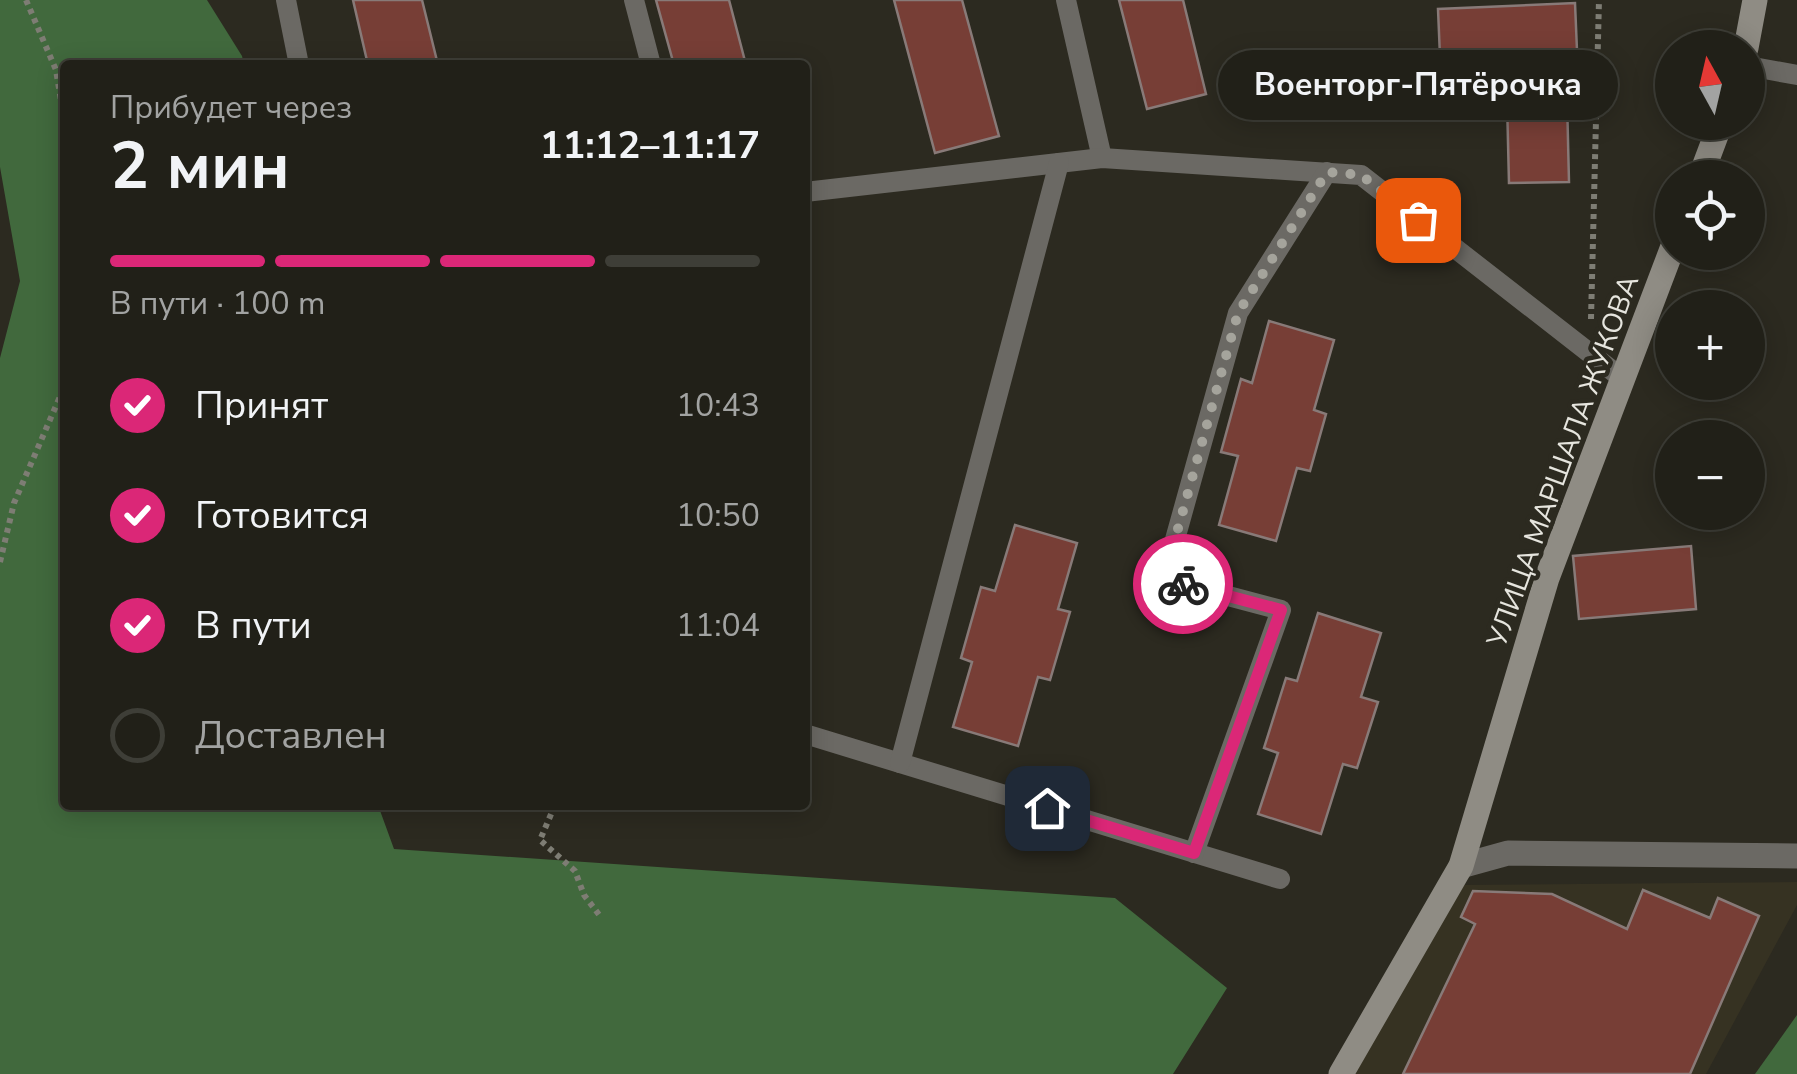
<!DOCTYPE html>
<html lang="ru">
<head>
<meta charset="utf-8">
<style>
	:root { --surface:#212018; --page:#292821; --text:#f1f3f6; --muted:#a2a3a2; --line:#3e3e37; --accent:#db2777 }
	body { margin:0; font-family:"Nunito Sans",sans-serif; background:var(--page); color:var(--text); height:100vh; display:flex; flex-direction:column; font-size:38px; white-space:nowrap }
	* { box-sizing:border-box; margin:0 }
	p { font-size:32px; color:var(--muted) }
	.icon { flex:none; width:55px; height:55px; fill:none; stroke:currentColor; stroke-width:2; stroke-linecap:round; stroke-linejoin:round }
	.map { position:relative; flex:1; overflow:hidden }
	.side { position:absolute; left:60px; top:60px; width:750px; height:750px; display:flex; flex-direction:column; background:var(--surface); border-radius:10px; box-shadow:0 5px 25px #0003,0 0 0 2px var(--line) }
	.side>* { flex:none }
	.needle { width:65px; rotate:352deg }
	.tools { position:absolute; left:1655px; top:30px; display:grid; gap:20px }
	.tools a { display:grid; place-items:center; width:110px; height:110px; border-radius:50%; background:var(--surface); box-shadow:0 5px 25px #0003,0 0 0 2px var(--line); font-size:50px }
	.pin { position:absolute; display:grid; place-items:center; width:85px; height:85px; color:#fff; margin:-42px; border-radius:20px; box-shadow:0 5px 15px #0006 }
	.courier { position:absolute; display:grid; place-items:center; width:100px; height:100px; margin:-50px; border:8px solid #db2777; border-radius:50%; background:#fff; color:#222; box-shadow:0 2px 12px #0007 }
	.bubble { position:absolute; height:70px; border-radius:35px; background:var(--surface); box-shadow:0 5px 25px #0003,0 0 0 2px var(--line); font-size:32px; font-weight:700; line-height:70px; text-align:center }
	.head em { font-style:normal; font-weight:700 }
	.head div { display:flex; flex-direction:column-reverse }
	.head { display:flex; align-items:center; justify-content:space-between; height:170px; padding:0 50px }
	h1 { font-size:65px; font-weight:700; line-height:75px }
	.bar { display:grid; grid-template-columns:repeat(4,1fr); gap:15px 10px; align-content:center; height:120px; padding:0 50px }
	.bar i { height:12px; border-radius:8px; background:var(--line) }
	.bar .current { background:var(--accent) }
	.bar p { grid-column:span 4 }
	ol { padding:0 50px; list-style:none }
	li { display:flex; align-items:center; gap:30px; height:110px }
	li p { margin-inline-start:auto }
	li .icon { padding:10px; border-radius:50%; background:var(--accent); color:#fff; stroke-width:4 }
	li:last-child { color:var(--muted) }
	li i { width:55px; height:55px; border:5px solid var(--line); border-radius:50% }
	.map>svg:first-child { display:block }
	.built { fill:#363222 }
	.forest { fill:#41693d }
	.building { fill:#773e36; stroke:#887a78; stroke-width:2.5 }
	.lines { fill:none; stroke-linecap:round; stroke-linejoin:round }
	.path { stroke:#7e7d74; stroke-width:6; stroke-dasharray:5 5; stroke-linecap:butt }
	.lane { stroke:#6b6964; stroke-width:20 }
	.street { stroke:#6b6964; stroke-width:25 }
	.secondary { stroke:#8f8c84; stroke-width:25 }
	.done { stroke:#a5a49c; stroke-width:10; stroke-dasharray:0 18 }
	.route { stroke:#db2777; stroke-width:12 }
	.labels { text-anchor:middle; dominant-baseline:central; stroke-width:9; stroke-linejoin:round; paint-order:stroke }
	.street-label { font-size:28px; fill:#e6e5de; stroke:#2c2a20 }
</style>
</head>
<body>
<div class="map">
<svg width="1797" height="1074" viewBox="0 0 1797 1074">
	<rect width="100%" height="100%" fill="#2c2a20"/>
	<path class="built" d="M1797 882V905L1706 1074H1355L1460 885Z"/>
	<g class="forest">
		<path d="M0 0H207L242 56 244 65H65V805H378L394 849 1115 898 1227 988 1173 1074H0V358L20 281 0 167Z"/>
		<path d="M1797 1015V1074H1755Z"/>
	</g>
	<g class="building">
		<path d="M353 0H422L438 65H368Z"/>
		<path d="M656 0H729L746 65H674Z"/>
		<path d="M894 0H962L999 136 935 153Z"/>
		<path d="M1119 0H1183L1206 94 1147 109Z"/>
		<path d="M1575 3 1579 98 1567 99 1569 182 1509 183 1507 101 1442 104 1438 9Z"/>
		<path d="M1269 321 1334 340 1314 410 1326 414 1310 471 1297 468 1276 541 1219 525 1238 456 1221 452 1241 379 1252 383Z"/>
		<path d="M1015 525 1077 543 1058 609 1070 612 1050 680 1038 677 1018 746 953 727 972 662 961 658 981 587 995 591Z"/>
		<path d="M1691 546 1696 609 1579 619 1573 556Z"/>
		<path d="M1318 613 1381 633 1361 697 1378 702 1357 768 1343 764 1321 834 1258 814 1278 753 1264 748 1286 678 1297 681Z"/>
		<path d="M1643 890 1710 918 1718 898 1759 916 1690 1074H1403L1475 924 1461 917 1473 891 1552 894 1627 929Z"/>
	</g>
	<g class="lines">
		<g class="path">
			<path d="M26 0 56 70 65 125"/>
			<path d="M1591 319 1599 0"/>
			<path d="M0 562 14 503 65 385"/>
			<path d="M555 805 540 840 575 871 584 895 600 916"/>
		</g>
		<g class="lane">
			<path d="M286 0 299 65"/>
			<path d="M634 0 651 65"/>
			<path d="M1066 0 1102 158"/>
			<path d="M1748 66 1797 75"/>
			<path d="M805 192 1102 158 1361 175 1623 379"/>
			<path d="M805 734 1280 879"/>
			<path d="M900 763 1059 163"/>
			<path d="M1194 853 1281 610 1164 579 1238 313 1327 172"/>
		</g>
		<path class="street" d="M1461 866 1508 853 1797 856"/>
		<g class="secondary">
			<path d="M1746 48 1755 0"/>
			<path d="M1700 178 1721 122"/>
			<path d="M1341 1074 1461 866 1547 578 1672 249"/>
		</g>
	</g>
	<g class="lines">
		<path class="done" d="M1183 584 1164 579 1238 313 1327 172 1361 175 1418 220"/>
		<path class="route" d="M1047 808 1194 853 1281 610 1183 584"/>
	</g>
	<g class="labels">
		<g class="street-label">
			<text transform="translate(1563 461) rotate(-70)">УЛИЦА МАРШАЛА ЖУКОВА</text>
		</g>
	</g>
</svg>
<div class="tools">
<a><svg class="needle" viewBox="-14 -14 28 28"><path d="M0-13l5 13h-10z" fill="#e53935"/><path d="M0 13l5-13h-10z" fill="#a2a3a2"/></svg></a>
<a><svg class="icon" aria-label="locate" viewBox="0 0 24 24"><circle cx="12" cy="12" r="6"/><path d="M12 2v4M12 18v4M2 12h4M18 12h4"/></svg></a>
<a>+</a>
<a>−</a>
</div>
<div class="pin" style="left:1418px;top:220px;background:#ea580c"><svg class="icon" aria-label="bag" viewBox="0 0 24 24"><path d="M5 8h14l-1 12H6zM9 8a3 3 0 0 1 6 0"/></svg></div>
<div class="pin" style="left:1047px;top:808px;background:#1f2937"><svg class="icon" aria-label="home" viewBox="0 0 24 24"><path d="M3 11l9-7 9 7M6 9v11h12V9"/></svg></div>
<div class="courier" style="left:1183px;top:584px"><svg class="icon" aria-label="bike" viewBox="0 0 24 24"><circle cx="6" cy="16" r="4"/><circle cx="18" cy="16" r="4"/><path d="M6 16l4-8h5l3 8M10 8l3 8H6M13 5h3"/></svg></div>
<div class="bubble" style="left:1218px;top:50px;width:400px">Военторг-Пятёрочка</div>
<section class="side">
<div class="head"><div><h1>2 мин</h1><p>Прибудет через</p></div><em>11:12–11:17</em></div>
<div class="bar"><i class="current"></i><i class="current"></i><i class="current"></i><i></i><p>В пути · 100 m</p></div>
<ol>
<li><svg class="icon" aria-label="check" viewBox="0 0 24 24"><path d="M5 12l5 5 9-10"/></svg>Принят<p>10:43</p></li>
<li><svg class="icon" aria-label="check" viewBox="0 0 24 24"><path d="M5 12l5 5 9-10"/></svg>Готовится<p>10:50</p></li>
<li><svg class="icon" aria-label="check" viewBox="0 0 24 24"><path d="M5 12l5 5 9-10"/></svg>В пути<p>11:04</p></li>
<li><i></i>Доставлен</li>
</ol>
</section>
</div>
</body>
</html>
